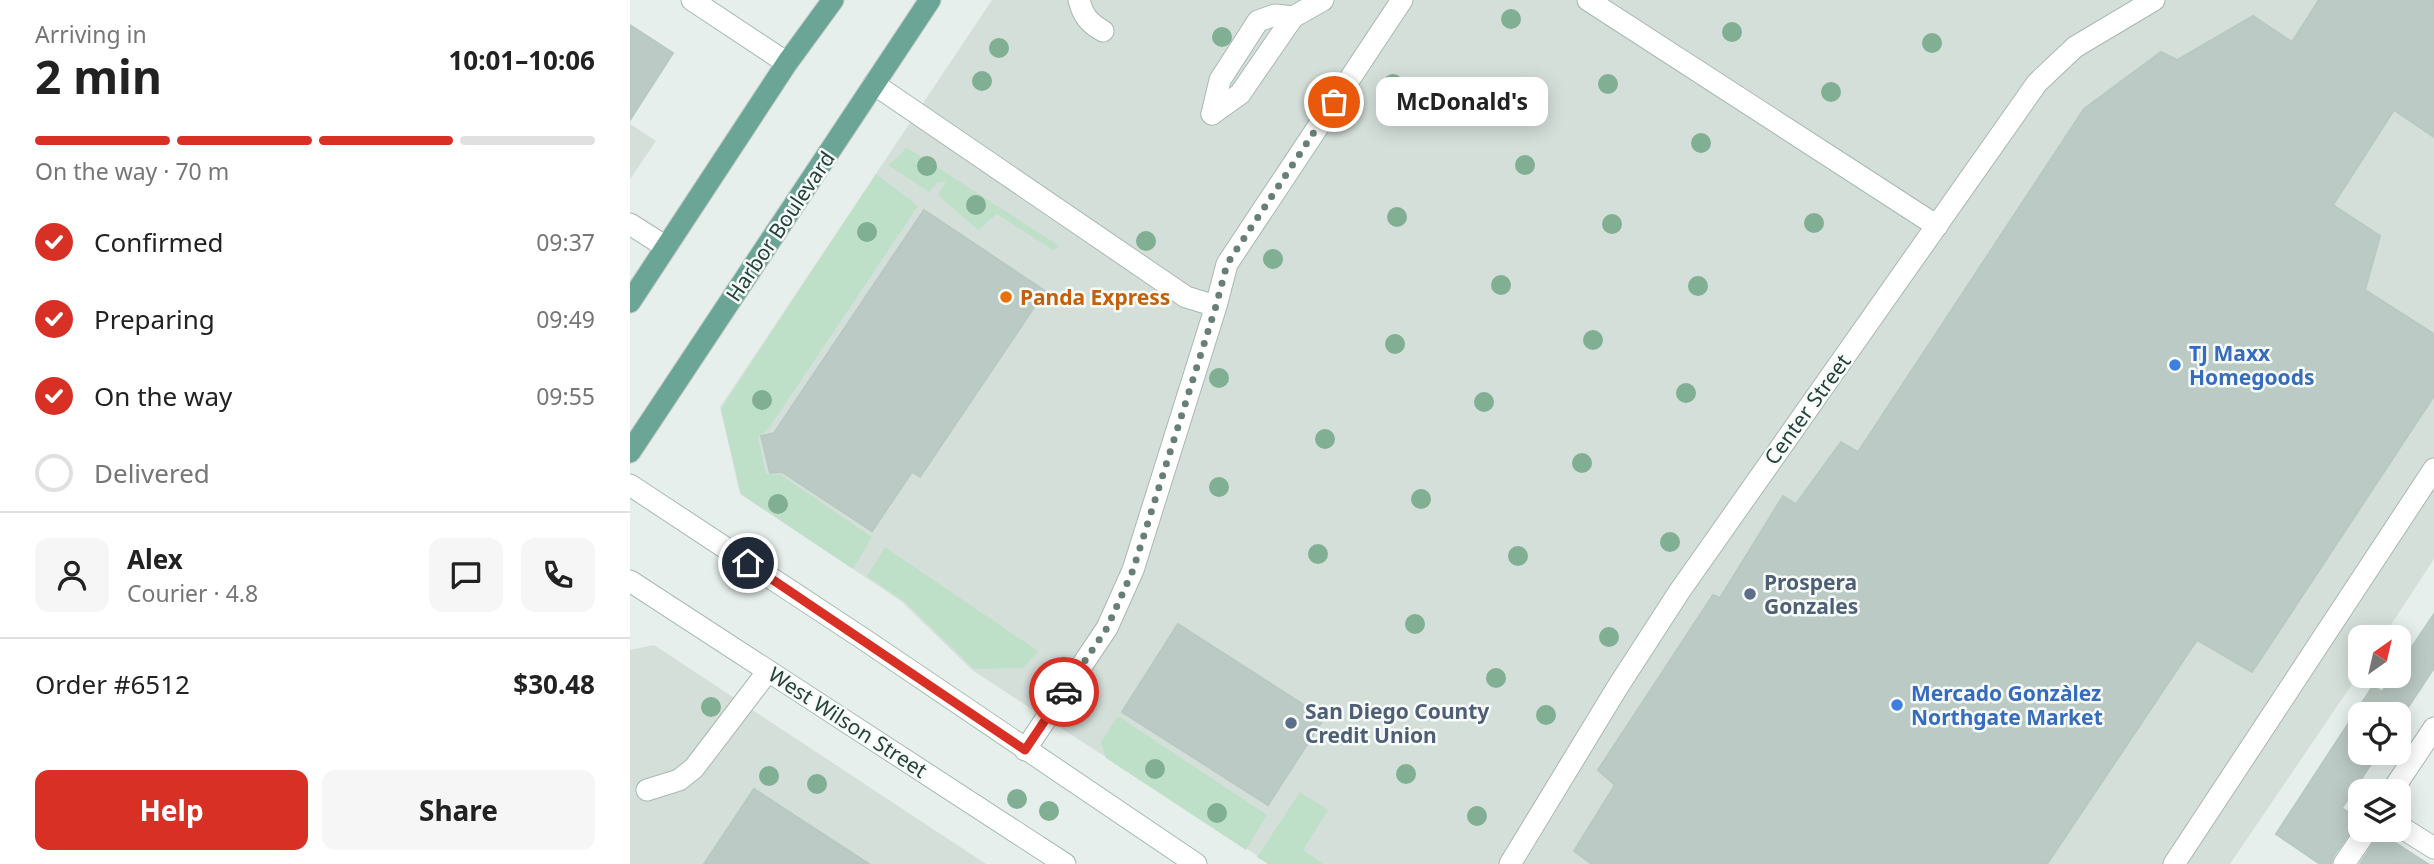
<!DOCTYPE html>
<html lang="en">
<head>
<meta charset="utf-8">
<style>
	:root { --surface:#fff; --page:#f6f6f6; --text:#222; --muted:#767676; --line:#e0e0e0; --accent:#d93025 }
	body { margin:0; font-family:"Noto Sans",sans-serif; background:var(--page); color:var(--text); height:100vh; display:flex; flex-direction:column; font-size:26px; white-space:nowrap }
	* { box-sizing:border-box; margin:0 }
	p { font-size:23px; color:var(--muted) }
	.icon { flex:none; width:38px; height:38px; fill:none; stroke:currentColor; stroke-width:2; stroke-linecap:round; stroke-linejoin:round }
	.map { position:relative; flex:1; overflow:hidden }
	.sheet { display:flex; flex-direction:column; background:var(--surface); width:630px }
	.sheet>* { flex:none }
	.needle { width:46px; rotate:34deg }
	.controls { position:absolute; left:1718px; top:625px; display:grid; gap:14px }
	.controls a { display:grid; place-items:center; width:63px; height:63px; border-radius:14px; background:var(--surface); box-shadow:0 4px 18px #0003; font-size:35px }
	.pin { position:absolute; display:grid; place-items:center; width:60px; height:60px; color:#fff; margin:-30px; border:4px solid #fff; border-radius:50%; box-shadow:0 2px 7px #0007 }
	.courier { position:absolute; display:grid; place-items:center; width:70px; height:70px; margin:-35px; border:5px solid #d93025; border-radius:50%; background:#fff; color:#222; box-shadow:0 2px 9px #0007 }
	.bubble { position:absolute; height:49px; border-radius:14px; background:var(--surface); box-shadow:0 4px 18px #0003; font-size:23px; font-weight:700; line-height:49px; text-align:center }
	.head em { font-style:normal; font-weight:700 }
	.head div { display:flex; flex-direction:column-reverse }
	.head { display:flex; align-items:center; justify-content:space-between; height:119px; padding:0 35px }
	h1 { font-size:46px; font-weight:700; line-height:52px }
	.bar { display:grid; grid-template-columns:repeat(4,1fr); gap:10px 7px; align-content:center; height:84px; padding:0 35px }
	.bar i { height:9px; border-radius:5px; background:var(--line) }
	.bar .active { background:var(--accent) }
	.bar p { grid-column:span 4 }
	.line { display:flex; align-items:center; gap:18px; padding:0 35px; border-top:2px solid var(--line) }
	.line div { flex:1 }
	.round { display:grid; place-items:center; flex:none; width:74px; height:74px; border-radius:14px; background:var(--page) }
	ol { padding:0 35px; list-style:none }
	li { display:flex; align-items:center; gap:21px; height:77px }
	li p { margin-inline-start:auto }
	li .icon { padding:7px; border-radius:50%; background:var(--accent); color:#fff; stroke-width:4 }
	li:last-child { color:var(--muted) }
	li i { width:38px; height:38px; border:4px solid var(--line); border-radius:50% }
	.primary-button { display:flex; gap:14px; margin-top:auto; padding:14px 35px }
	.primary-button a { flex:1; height:80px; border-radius:14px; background:var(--accent); color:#fff; font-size:28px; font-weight:700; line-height:80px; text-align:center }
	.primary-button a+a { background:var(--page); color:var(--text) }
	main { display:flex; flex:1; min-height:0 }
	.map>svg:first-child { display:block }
	.built { fill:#d4dfda }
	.green { fill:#bfe0c8 }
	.building { fill:#bbcac4; stroke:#b8c9c2; stroke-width:2 }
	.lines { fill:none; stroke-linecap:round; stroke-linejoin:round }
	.lane-casing { stroke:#a8b8b2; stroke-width:23 }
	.secondary-casing { stroke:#a4bbb3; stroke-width:23 }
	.primary-casing { stroke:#c2cac8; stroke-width:23 }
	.lane { stroke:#fff; stroke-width:21 }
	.secondary { stroke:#fff; stroke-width:21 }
	.primary { stroke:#6aa596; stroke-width:21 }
	.tree { fill:#80af93 }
	.done { stroke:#687f78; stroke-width:7; stroke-dasharray:0 12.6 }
	.route { stroke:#d93025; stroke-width:9 }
	.food-dot { fill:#e8710a; stroke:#f7fbf9; stroke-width:2.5 }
	.shop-dot { fill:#3f7fe0; stroke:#f7fbf9; stroke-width:2.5 }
	.service-dot { fill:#5c6f8a; stroke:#f7fbf9; stroke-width:2.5 }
	.labels { text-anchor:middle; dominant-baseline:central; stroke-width:5; stroke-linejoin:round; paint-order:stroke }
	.street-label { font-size:21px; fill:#24423a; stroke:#f7fbf9 }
	.food-label { font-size:21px; font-weight:bold; fill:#c56008; stroke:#f7fbf9; text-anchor:start }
	.shop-label { font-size:21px; font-weight:bold; fill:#366cbe; stroke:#f7fbf9; text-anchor:start }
	.service-label { font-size:21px; font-weight:bold; fill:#4e5e75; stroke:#f7fbf9; text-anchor:start }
</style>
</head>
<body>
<main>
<section class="sheet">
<div class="head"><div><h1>2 min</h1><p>Arriving in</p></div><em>10:01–10:06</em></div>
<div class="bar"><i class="active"></i><i class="active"></i><i class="active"></i><i></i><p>On the way · 70 m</p></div>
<ol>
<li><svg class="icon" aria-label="check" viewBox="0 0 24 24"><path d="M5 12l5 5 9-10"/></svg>Confirmed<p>09:37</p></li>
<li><svg class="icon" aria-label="check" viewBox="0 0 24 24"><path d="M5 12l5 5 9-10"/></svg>Preparing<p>09:49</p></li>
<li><svg class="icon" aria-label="check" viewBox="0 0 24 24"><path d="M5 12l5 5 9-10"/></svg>On the way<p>09:55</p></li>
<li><i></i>Delivered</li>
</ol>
<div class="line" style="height:126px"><a class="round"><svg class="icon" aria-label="person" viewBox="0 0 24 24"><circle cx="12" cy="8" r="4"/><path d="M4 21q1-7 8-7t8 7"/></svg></a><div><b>Alex</b><p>Courier · 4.8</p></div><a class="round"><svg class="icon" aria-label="chat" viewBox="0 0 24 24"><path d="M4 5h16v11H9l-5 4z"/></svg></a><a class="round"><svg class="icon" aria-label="phone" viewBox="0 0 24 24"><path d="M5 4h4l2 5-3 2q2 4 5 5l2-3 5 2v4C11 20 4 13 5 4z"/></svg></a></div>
<div class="line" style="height:91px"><div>Order #6512</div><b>$30.48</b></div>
<div class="primary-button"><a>Help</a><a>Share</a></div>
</section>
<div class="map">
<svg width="1804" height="864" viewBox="0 0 1804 864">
	<rect width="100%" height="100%" fill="#e6efeb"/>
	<g class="built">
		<path d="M362 0H1804V559L1753 637H1731V671L1600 864H640L342 670 271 601 110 494 90 407Z"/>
		<path d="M0 124 26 141 0 179Z"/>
		<path d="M24 645 356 864H0V650Z"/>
	</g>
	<g class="green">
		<path d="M276 147 428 245 424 251 367 214 348 230 308 195 316 182H308L299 192 258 165 270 155Z"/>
		<path d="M246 174 288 206 137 431 128 436 136 474 151 475 242 537 223 569 111 494 91 409Z"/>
		<path d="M255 547 408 651 394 668 344 669 275 602 237 576Z"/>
		<path d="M488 716 637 815 616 850 476 758 471 742Z"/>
		<path d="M670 792 698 810 673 850 693 864H638L627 857Z"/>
	</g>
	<g class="building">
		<path d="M1689 0H1804V137L1764 110 1703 205 1750 236 1735 290 1804 334V396L1622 672 1567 640 1417 864H962L944 851 985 785 968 770 1083 595 1090 598 1153 496 1166 504 1211 442 1228 452 1454 109 1531 52 1547 60 1623 16 1662 42Z"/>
		<path d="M0 25 43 53 0 120Z"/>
		<path d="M294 210 415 291 290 477 282 472 242 531 152 472 140 473 131 436 144 433Z"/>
		<path d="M1804 614V668L1769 721V714H1731V752H1749L1712 808 1729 820 1703 857 1701 864H1690L1646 834 1743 686 1752 692 1763 676H1769V666Z"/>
		<path d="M548 624 694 718 638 805 492 712Z"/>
		<path d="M124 789 239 864H74Z"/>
		<path d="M1750 833 1798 864H1730Z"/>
	</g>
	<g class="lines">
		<defs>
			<g id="lane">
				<path d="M62 0 157 63"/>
				<path d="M449 0C453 16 459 23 473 31"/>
				<path d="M958 0 1307 226"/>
				<path d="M244 84 556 297 586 306"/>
				<path d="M582 114 610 94 663 17 693 0"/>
				<path d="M582 114 590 80 628 21 645 15 663 17"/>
				<path d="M0 224 36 247"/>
				<path d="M395 750 477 628 503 570 586 306 597 264 772 0"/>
				<path d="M17 790 49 780 64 768 138 671"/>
				<path d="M1762 791 1804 728"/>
				<path d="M1769 826 1804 848"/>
				<path d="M880 864 987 688 1049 592 1407 83 1445 47 1524 0"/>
				<path d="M1544 864 1804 469"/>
				<path d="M1714 864 1737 830"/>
			</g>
			<g id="secondary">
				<path d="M0 485 235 640 566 864"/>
				<path d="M0 581 435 864"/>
			</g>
			<g id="primary">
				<path d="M0 302 157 63 203 0"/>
				<path d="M0 452 300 0"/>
			</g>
		</defs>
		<use href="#lane" class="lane-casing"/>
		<use href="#secondary" class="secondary-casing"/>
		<use href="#primary" class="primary-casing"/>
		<use href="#lane" class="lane"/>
		<use href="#secondary" class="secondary"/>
		<use href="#primary" class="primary"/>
	</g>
	<g class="tree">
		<circle cx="881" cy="19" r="10"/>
		<circle cx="1102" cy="32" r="10"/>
		<circle cx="592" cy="37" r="10"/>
		<circle cx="1302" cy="43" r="10"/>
		<circle cx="369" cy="48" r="10"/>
		<circle cx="352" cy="81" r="10"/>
		<circle cx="763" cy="84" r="10"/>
		<circle cx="978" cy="84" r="10"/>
		<circle cx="1201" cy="92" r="10"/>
		<circle cx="1071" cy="143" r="10"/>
		<circle cx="895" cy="165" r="10"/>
		<circle cx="297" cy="166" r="10"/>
		<circle cx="346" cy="205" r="10"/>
		<circle cx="767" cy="217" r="10"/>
		<circle cx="1184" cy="223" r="10"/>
		<circle cx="982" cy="224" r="10"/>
		<circle cx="237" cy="232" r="10"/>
		<circle cx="516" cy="241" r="10"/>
		<circle cx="643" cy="259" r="10"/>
		<circle cx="871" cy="285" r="10"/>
		<circle cx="1068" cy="286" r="10"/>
		<circle cx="963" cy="340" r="10"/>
		<circle cx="765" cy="344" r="10"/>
		<circle cx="589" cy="378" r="10"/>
		<circle cx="1056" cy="393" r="10"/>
		<circle cx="132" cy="400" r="10"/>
		<circle cx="854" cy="402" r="10"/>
		<circle cx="695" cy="439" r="10"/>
		<circle cx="952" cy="463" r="10"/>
		<circle cx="589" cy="487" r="10"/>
		<circle cx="791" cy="499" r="10"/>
		<circle cx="148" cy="504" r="10"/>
		<circle cx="1040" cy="542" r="10"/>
		<circle cx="688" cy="554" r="10"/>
		<circle cx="888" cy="556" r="10"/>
		<circle cx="785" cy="624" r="10"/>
		<circle cx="979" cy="637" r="10"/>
		<circle cx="866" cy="678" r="10"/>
		<circle cx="81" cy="707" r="10"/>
		<circle cx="916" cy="715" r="10"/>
		<circle cx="525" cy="769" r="10"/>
		<circle cx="776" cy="774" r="10"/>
		<circle cx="139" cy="776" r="10"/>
		<circle cx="187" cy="784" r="10"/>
		<circle cx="387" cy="799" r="10"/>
		<circle cx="419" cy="811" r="10"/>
		<circle cx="587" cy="813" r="10"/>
		<circle cx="847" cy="816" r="10"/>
	</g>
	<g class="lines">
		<path class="done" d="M434 692 477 628 503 570 586 306 597 264 704 102"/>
		<path class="route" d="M118 563 395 750 434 692"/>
	</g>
	<circle class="food-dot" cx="376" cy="297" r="7"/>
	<g class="shop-dot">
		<circle cx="1545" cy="365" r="7"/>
		<circle cx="1267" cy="705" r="7"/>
	</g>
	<g class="service-dot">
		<circle cx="1120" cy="594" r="7"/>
		<circle cx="661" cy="723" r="7"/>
	</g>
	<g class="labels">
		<g class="street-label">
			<text transform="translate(150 226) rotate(-56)">Harbor Boulevard</text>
			<text transform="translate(1177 409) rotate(-54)">Center Street</text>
			<text transform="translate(218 722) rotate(33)">West Wilson Street</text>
		</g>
		<g class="food-label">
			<text x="390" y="297">Panda Express</text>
		</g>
		<g class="shop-label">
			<text x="1559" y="353">TJ Maxx<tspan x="1559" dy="24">Homegoods</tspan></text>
			<text x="1281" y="693">Mercado Gonzàlez<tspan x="1281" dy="24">Northgate Market</tspan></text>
		</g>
		<g class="service-label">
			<text x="1134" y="582">Prospera<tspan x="1134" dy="24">Gonzales</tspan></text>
			<text x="675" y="711">San Diego County<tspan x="675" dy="24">Credit Union</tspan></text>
		</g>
	</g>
</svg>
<div class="controls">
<a><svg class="needle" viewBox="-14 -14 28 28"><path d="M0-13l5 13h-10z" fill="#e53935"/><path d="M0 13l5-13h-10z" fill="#767676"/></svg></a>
<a><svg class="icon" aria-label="locate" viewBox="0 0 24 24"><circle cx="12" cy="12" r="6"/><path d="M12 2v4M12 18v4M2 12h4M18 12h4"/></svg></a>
<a><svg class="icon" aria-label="layers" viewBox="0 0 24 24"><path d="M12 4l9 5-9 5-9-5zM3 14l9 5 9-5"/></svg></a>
</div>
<div class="pin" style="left:704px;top:102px;background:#ea580c"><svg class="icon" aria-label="bag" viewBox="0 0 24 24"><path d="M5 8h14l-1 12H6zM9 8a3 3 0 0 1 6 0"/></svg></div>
<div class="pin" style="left:118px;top:563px;background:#1f2937"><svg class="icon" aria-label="home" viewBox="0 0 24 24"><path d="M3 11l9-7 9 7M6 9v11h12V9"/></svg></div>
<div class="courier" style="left:434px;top:692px"><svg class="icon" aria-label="car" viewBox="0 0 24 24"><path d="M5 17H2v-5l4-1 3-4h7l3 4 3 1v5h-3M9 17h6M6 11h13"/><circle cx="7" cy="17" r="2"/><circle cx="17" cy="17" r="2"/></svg></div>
<div class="bubble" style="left:746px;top:77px;width:172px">McDonald's</div>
</div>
</main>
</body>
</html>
